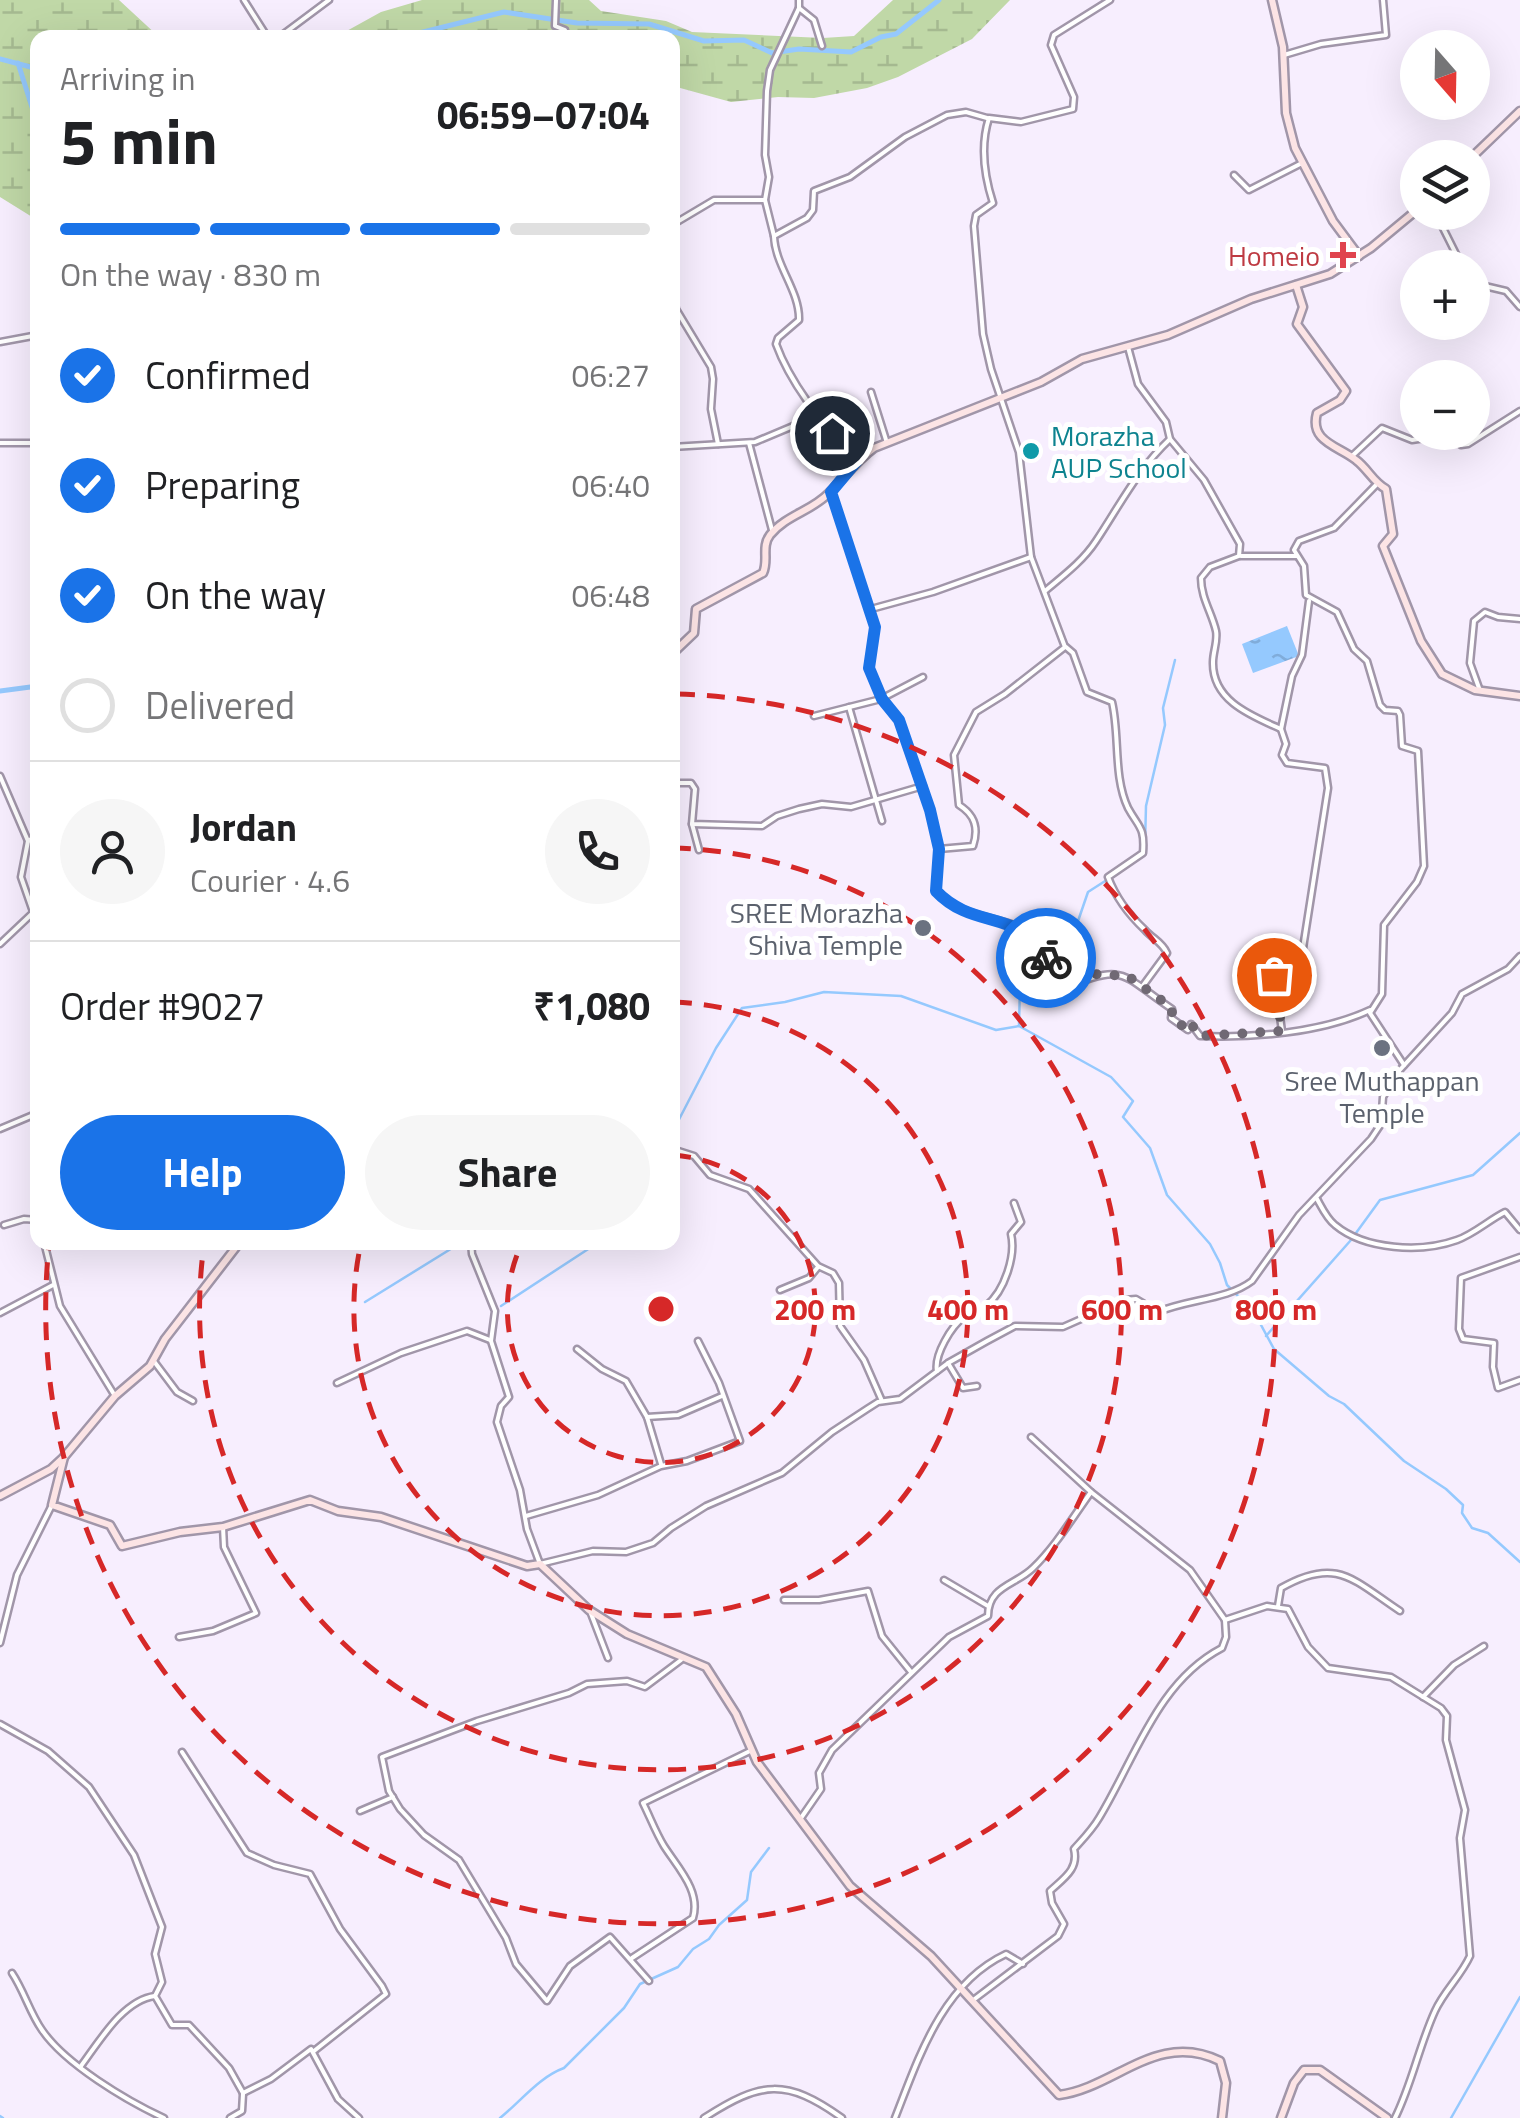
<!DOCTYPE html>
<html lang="en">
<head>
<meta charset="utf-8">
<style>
	:root { --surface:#fff; --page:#f6f6f6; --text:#202124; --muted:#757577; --line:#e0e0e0; --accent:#1a73e8 }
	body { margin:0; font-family:"Titillium Web",sans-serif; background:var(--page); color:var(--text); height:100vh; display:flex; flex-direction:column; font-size:38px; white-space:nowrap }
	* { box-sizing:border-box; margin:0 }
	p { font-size:32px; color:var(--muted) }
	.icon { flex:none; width:55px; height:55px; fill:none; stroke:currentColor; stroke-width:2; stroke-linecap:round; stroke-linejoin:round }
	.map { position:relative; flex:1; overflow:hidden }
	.side { position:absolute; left:30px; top:30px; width:650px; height:1220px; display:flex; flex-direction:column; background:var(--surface); border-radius:20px; box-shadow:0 10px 40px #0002 }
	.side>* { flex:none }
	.needle { width:65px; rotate:160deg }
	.controls { position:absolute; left:1400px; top:30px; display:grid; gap:20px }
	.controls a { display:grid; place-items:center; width:90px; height:90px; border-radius:50%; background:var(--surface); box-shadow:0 10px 40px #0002; font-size:50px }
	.pin { position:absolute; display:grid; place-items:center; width:85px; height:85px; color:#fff; margin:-42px; border:5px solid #fff; border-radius:50%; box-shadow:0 2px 10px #0007 }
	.courier { position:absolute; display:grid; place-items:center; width:100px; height:100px; margin:-50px; border:8px solid #1a73e8; border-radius:50%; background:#fff; color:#222; box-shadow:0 2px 12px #0007 }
	.overview em { font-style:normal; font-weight:700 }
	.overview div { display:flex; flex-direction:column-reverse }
	.overview { display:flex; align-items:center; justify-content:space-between; height:170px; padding:0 30px }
	h1 { font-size:65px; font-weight:700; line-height:75px }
	.bar { display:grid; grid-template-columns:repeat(4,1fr); gap:15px 10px; align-content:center; height:120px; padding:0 30px }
	.bar i { height:12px; border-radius:8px; background:var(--line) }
	.bar .selected { background:var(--accent) }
	.bar p { grid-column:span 4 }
	.line { display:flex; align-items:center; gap:25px; padding:0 30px; border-top:2px solid var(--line) }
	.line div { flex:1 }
	.round { display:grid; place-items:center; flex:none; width:105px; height:105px; border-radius:52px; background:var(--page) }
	ol { padding:0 30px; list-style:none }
	li { display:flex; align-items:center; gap:30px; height:110px }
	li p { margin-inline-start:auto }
	li .icon { padding:10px; border-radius:50%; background:var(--accent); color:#fff; stroke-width:4 }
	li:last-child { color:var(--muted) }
	li i { width:55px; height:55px; border:5px solid var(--line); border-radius:50% }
	.button { display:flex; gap:20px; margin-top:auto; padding:20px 30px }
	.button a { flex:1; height:115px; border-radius:60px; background:var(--accent); color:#fff; font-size:40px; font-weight:700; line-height:115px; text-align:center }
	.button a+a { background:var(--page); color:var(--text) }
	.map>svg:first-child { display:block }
	.wetland { fill:url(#wetland-marsh) }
	.water { fill:url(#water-ripples) }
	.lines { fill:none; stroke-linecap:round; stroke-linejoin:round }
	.stream { stroke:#95c9fe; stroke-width:2.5 }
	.canal { stroke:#95c9fe; stroke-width:5 }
	.street-casing { stroke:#a196a9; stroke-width:9 }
	.secondary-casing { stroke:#a196a9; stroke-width:11 }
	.street { stroke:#fff; stroke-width:4 }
	.secondary { stroke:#fce4e5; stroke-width:6 }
	.done { stroke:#706974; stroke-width:10; stroke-dasharray:0 18 }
	.route { stroke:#1a73e8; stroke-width:12 }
	.ring { fill:none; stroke:#d62828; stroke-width:5; stroke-dasharray:18 12 }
	.health-dot { fill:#e0444e; stroke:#fff; stroke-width:4 }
	.culture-dot { fill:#0f9aa8; stroke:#fff; stroke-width:4 }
	.worship-dot { fill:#6b7280; stroke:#fff; stroke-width:4 }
	.labels { text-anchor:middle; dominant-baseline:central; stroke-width:10; stroke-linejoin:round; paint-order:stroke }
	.health-label { font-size:28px; fill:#be3a42; stroke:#fff; text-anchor:end }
	.culture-label { font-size:28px; fill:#0d838f; stroke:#fff; text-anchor:start }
	.worship-label { font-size:28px; fill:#5b616d; stroke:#fff; text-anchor:end }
	.centre { fill:#d62828; stroke:#fff; stroke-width:5 }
	.ring-label { font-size:30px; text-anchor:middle; font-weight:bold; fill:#d62828; stroke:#fff; stroke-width:10; stroke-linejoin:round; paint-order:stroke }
</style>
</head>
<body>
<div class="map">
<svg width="1520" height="2118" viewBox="0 0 1520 2118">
	<defs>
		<pattern id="wetland-marsh" width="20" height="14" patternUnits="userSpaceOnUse" patternTransform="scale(2.5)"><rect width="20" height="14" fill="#c0d8a7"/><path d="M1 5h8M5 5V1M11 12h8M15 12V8" fill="none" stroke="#a5b990"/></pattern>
		<pattern id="water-ripples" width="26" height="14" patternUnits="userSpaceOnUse" patternTransform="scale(2.5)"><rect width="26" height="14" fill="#95c9fe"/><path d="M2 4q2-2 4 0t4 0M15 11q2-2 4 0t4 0" fill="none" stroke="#80acda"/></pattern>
	</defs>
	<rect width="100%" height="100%" fill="#f7eefe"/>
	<g class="wetland">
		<path d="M0 0H119L159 37 38 38 37 220 0 197Z"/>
		<path d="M422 0H589L601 11 666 21 692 32 823 38 854 36 893 0H1010L972 39 898 77 867 88 814 98 778 97 731 102 673 86 672 38H334L381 12Z"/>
	</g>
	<path class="water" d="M1287 626 1299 656 1253 673 1242 644Z"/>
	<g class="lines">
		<g class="stream">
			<path d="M1145 844 1146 806 1165 725 1163 708 1175 660"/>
			<path d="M1046 948 1057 940 1060 932 1077 924 1088 892 1130 865"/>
			<path d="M1019 1025 1020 986 1041 959"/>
			<path d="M672 1133 716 1048 742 1008 785 1002 824 992 901 996 996 1030 1019 1026 1111 1077 1133 1101 1123 1117 1150 1148 1167 1195 1210 1244 1220 1263 1227 1285 1254 1312 1274 1349 1329 1396 1344 1404 1404 1461 1446 1489 1463 1505 1462 1513 1472 1528 1488 1533 1520 1562"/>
			<path d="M1356 1233 1380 1200 1473 1175 1520 1133"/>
			<path d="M365 1302 462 1242"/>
			<path d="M501 1306 599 1242"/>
			<path d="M1266 1336 1351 1240"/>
			<path d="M0 2116 3 2118"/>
			<path d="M500 2118C520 2102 539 2077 564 2068L624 2008 640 1984 678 1967 693 1949 709 1939 719 1925 747 1900 751 1872 769 1848"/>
			<path d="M1451 2118 1520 1997"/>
		</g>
		<g class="canal">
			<path d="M399 38 504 12 577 23 649 24 704 41 744 40 772 53 799 49 851 52 881 37 896 34 939 0"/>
			<path d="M0 59 38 69"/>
			<path d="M18 63 38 126"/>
			<path d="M0 691 38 686"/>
		</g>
		<defs>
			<g id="street">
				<path d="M244 0 268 38"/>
				<path d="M556 0 555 26 565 30 564 38"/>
				<path d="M799 8 814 20 822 46"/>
				<path d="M278 38 329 0"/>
				<path d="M1284 55 1321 44 1386 35 1383 0"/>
				<path d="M1234 175 1249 190 1302 163"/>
				<path d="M1435 212 1463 268"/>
				<path d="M672 225 714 200H765"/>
				<path d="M774 236 765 200 769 177 765 155 767 91 770 70 799 8V0"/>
				<path d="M1472 283 1506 291 1520 307"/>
				<path d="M672 289 676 309 711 367 713 379 711 409 718 444"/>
				<path d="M0 342 38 335"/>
				<path d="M1128 347 1138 384 1166 422 1170 439 1204 480 1240 544 1239 556 1210 567 1201 578C1201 598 1212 613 1216 631 1218 641 1213 652 1213 662 1212 701 1252 716 1281 729"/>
				<path d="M871 392 887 443"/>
				<path d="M0 443H38"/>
				<path d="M749 443 772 530"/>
				<path d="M672 447 755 442 817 416"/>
				<path d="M1351 457 1382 428 1412 440 1450 434 1461 445 1468 444 1520 411"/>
				<path d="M856 462C826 426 792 388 776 344L778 338 799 320C800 291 775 266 774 236L807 218 813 210 814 191 850 177 905 137 947 115 966 112 987 118"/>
				<path d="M1376 485 1334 528 1299 541 1294 550 1304 566 1306 595 1337 612 1354 649 1367 661 1380 705 1385 710 1398 711 1400 715 1402 746 1418 751 1424 866 1417 882 1384 925 1382 994 1370 1013 1404 1065"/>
				<path d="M831 492 875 627 869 668 881 699 899 721 930 810 939 849 936 891C968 924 1013 914 1037 939 1046 949 1058 976 1064 989 1126 961 1122 976 1172 1009L1171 1018 1188 1030 1191 1024 1200 1036C1254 1038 1321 1033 1370 1010"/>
				<path d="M1241 556H1297"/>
				<path d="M1045 591C1063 576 1083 561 1096 541 1120 505 1137 470 1170 439"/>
				<path d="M871 609 933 592 1031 557"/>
				<path d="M1066 647 1073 653 1087 692 1112 702C1120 736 1113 776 1128 808 1139 828 1145 827 1143 853L1108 877C1116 898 1129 915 1145 930 1153 939 1162 942 1167 953L1142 987"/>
				<path d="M1479 688 1470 663 1474 621 1485 612 1498 617 1520 619"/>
				<path d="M849 707 882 821"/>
				<path d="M814 716 881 699 923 677"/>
				<path d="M0 776 28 841 21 877 38 926"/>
				<path d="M672 783H691L695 789 692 824 762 826 777 816 799 809 822 804 851 807 923 786"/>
				<path d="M692 824 699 850"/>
				<path d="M28 841 38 835"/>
				<path d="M939 849 973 846C979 828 975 815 959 805L954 755 976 712 1005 694 1065 647 1031 557 1019 452 991 369 983 334 974 226 976 215 993 203C984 175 980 146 989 118L1021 122 1073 109 1074 97 1051 45 1054 35 1110 0"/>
				<path d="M0 944 38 908"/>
				<path d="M1282 1031 1274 975 1277 945 1303 948 1328 788 1325 768 1287 763 1282 755 1286 744 1281 729 1292 676 1302 655 1309 601"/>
				<path d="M0 1129 38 1113"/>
				<path d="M672 1149 694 1156 710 1175 749 1189 818 1266 833 1273 839 1283 840 1326 864 1360 882 1401"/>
				<path d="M1317 1199C1322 1208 1327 1219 1335 1225 1365 1250 1421 1253 1457 1240 1474 1234 1489 1220 1505 1212L1520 1230"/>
				<path d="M4 1225 24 1219 38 1220"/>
				<path d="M44 1242 60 1306 115 1396"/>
				<path d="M471 1242 472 1254 495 1311 491 1341 509 1397 501 1406 497 1422 520 1490 527 1529 540 1564 593 1551 626 1552 653 1543 671 1528 706 1506 782 1473 832 1432 867 1409 878 1402 900 1399 948 1363 987 1341 1015 1326 1063 1327 1124 1300 1136 1299 1158 1312C1188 1299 1227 1300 1252 1281L1299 1215 1371 1139 1381 1124 1383 1097 1398 1072 1452 1013 1462 994 1508 969 1520 956"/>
				<path d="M1520 1257 1461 1278 1459 1329 1463 1339 1494 1343 1493 1367 1498 1388 1520 1380"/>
				<path d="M780 1290 809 1278 818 1267"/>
				<path d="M0 1313 53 1285"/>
				<path d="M577 1349 602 1369 626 1381 647 1417 661 1464"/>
				<path d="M153 1360 177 1392 193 1401"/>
				<path d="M948 1363 963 1388 977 1386"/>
				<path d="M937 1371C934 1355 951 1326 965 1316 971 1312 980 1311 986 1306 1005 1291 1016 1255 1011 1234L1021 1222 1014 1203"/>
				<path d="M337 1383 401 1353 467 1331 490 1340"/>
				<path d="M647 1417 678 1415 722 1396"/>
				<path d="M1031 1437 1091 1492 1190 1570 1225 1620"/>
				<path d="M526 1516 598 1495 661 1466 687 1461 740 1441 719 1383 698 1341"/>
				<path d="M944 1580 988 1606"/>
				<path d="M784 1600H819L868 1591 882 1636 911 1672"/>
				<path d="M1278 1606 1281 1588C1337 1556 1353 1580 1400 1611"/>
				<path d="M590 1611 608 1658"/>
				<path d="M179 1637 213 1631 256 1613 224 1547 223 1527"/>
				<path d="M0 1643 17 1575 52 1505"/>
				<path d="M1423 1697 1454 1665 1484 1646"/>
				<path d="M0 1724 48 1751 89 1787 134 1855 162 1927 155 1954 162 1982 155 1996 172 2025H189L229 2068 243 2093 271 2079 311 2049 338 2099 359 2118"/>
				<path d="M182 1752 247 1853 274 1865 310 1874 340 1929 382 1986 386 1994 314 2051"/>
				<path d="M360 1811 393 1797"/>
				<path d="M801 1818 821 1789 819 1773 832 1750 949 1637 988 1616C988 1586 1016 1585 1033 1568 1055 1547 1073 1517 1091 1492"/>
				<path d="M632 1958 693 1918C701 1891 678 1868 664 1846 656 1833 650 1817 643 1803L752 1750"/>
				<path d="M12 1973C24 1991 30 2013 42 2030 65 2064 127 2101 164 2118"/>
				<path d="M649 1981 610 1937 570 1966 547 2001 516 1964 506 1938 459 1860 424 1835 400 1809 389 1791 382 1757 477 1721 569 1693 587 1684 627 1681 645 1687 681 1660"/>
				<path d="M972 2001 1058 1936 1064 1924 1052 1903 1050 1891C1064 1878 1079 1869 1074 1849 1083 1839 1092 1830 1099 1818 1135 1759 1157 1682 1222 1648L1226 1637 1225 1620 1267 1606 1288 1609 1308 1647 1328 1668 1391 1677 1441 1708 1447 1716 1446 1740 1465 1810 1460 1838 1470 1956C1461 1976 1444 1991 1435 2011 1419 2046 1412 2084 1395 2118"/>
				<path d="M81 2066C99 2042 123 2000 155 1996"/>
				<path d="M230 2118 242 2111 243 2094"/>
				<path d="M704 2118C761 2081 786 2078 842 2118"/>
				<path d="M895 2118C919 2057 942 1984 1006 1954L1023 1964"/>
			</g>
			<g id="secondary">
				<path d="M1272 0 1283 47 1286 113 1295 148 1333 221 1359 256"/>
				<path d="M1471 158 1520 111"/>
				<path d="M1296 285 1303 307 1297 324 1346 391 1340 400 1317 413C1309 442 1339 446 1356 460 1368 469 1373 482 1386 489L1393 534 1383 546 1421 641 1442 674 1475 690 1520 696"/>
				<path d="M672 654 694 633 696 609 763 573C769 560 761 547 770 535 786 515 812 511 829 493 844 478 856 461 874 448L1041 382 1082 359 1168 335 1251 299 1330 274 1371 248 1418 209"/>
				<path d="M64 1457 52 1505 110 1525 122 1546 180 1532 223 1527 310 1500 338 1511 381 1517 527 1566 540 1564 589 1610 627 1634 706 1667 736 1714 757 1762 850 1886 931 1956 1059 2095C1115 2088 1157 2030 1220 2061L1226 2083 1222 2118"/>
				<path d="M0 1496 51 1469 64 1457 115 1396 150 1366 165 1339 240 1242"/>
				<path d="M1281 2118 1294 2083 1304 2070H1320L1387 2118"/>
			</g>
		</defs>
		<use href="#street" class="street-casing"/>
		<use href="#secondary" class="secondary-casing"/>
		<use href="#street" class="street"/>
		<use href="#secondary" class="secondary"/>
	</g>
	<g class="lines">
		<path class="done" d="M1046 958 1064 989 1094 974 1128 976 1172 1008V1018L1188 1030 1191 1024 1200 1036 1282 1031 1274 975"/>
		<path class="route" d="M832 433 856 462 831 492 875 627 869 668 882 699 899 720 930 810 939 849 936 891C974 931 1020 908 1046 958"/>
	</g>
	<g class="ring">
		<path d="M673 1155A154 154 0 1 1 522 1243"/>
		<path d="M674 1002A307 307 0 1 1 361 1243"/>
		<path d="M673 848A461 461 0 1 1 204 1245"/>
		<path d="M677 694A615 615 0 1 1 49 1245"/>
	</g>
	<path class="health-dot" d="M1338 240h10v10h10v10h-10v10h-10v-10h-10v-10h10z"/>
	<circle class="culture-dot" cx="1031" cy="451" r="10"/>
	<g class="worship-dot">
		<circle cx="923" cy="928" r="10"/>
		<circle cx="1382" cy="1048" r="10"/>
	</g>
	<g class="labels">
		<g class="health-label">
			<text x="1320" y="255">Homeio</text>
		</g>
		<g class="culture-label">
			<text x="1051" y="435">Morazha<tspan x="1051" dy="32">AUP School</tspan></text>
		</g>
		<g class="worship-label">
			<text x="903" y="912">SREE Morazha<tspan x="903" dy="32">Shiva Temple</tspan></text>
			<text x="1382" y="1080" text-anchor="middle">Sree Muthappan<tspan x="1382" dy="32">Temple</tspan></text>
		</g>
	</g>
	<circle cx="661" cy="1309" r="15" class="centre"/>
	<g class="ring-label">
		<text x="815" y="1320">200 m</text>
		<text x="968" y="1320">400 m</text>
		<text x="1122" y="1320">600 m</text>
		<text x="1276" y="1320">800 m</text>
	</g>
</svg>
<div class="controls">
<a><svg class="needle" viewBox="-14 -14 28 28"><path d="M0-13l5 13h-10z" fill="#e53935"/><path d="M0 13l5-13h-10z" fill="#757577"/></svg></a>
<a><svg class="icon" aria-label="layers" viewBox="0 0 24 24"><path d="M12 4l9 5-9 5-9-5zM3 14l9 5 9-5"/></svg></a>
<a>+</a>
<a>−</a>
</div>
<div class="pin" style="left:1274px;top:975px;background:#ea580c"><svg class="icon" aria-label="bag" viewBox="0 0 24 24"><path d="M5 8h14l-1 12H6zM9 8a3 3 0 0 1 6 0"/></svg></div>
<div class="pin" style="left:832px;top:433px;background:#1f2937"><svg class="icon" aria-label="home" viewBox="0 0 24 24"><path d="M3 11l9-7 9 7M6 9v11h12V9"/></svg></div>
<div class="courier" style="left:1046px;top:958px"><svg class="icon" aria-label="bike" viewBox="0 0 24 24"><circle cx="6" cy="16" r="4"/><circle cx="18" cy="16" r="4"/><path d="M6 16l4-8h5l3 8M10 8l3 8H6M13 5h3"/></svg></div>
<section class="side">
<div class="overview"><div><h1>5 min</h1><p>Arriving in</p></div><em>06:59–07:04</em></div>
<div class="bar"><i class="selected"></i><i class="selected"></i><i class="selected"></i><i></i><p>On the way · 830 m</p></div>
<ol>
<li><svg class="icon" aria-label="check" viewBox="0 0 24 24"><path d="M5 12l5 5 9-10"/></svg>Confirmed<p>06:27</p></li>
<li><svg class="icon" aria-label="check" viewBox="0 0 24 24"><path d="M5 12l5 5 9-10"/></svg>Preparing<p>06:40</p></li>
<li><svg class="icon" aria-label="check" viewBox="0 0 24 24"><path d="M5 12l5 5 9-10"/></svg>On the way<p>06:48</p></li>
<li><i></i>Delivered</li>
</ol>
<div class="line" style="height:180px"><a class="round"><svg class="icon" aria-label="person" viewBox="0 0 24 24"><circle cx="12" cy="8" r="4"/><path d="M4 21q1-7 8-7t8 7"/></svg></a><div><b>Jordan</b><p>Courier · 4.6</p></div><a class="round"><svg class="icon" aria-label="phone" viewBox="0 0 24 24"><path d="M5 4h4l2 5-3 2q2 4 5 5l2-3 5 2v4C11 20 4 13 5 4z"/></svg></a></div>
<div class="line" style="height:130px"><div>Order #9027</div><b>₹1,080</b></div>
<div class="button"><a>Help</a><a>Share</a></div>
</section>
</div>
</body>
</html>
